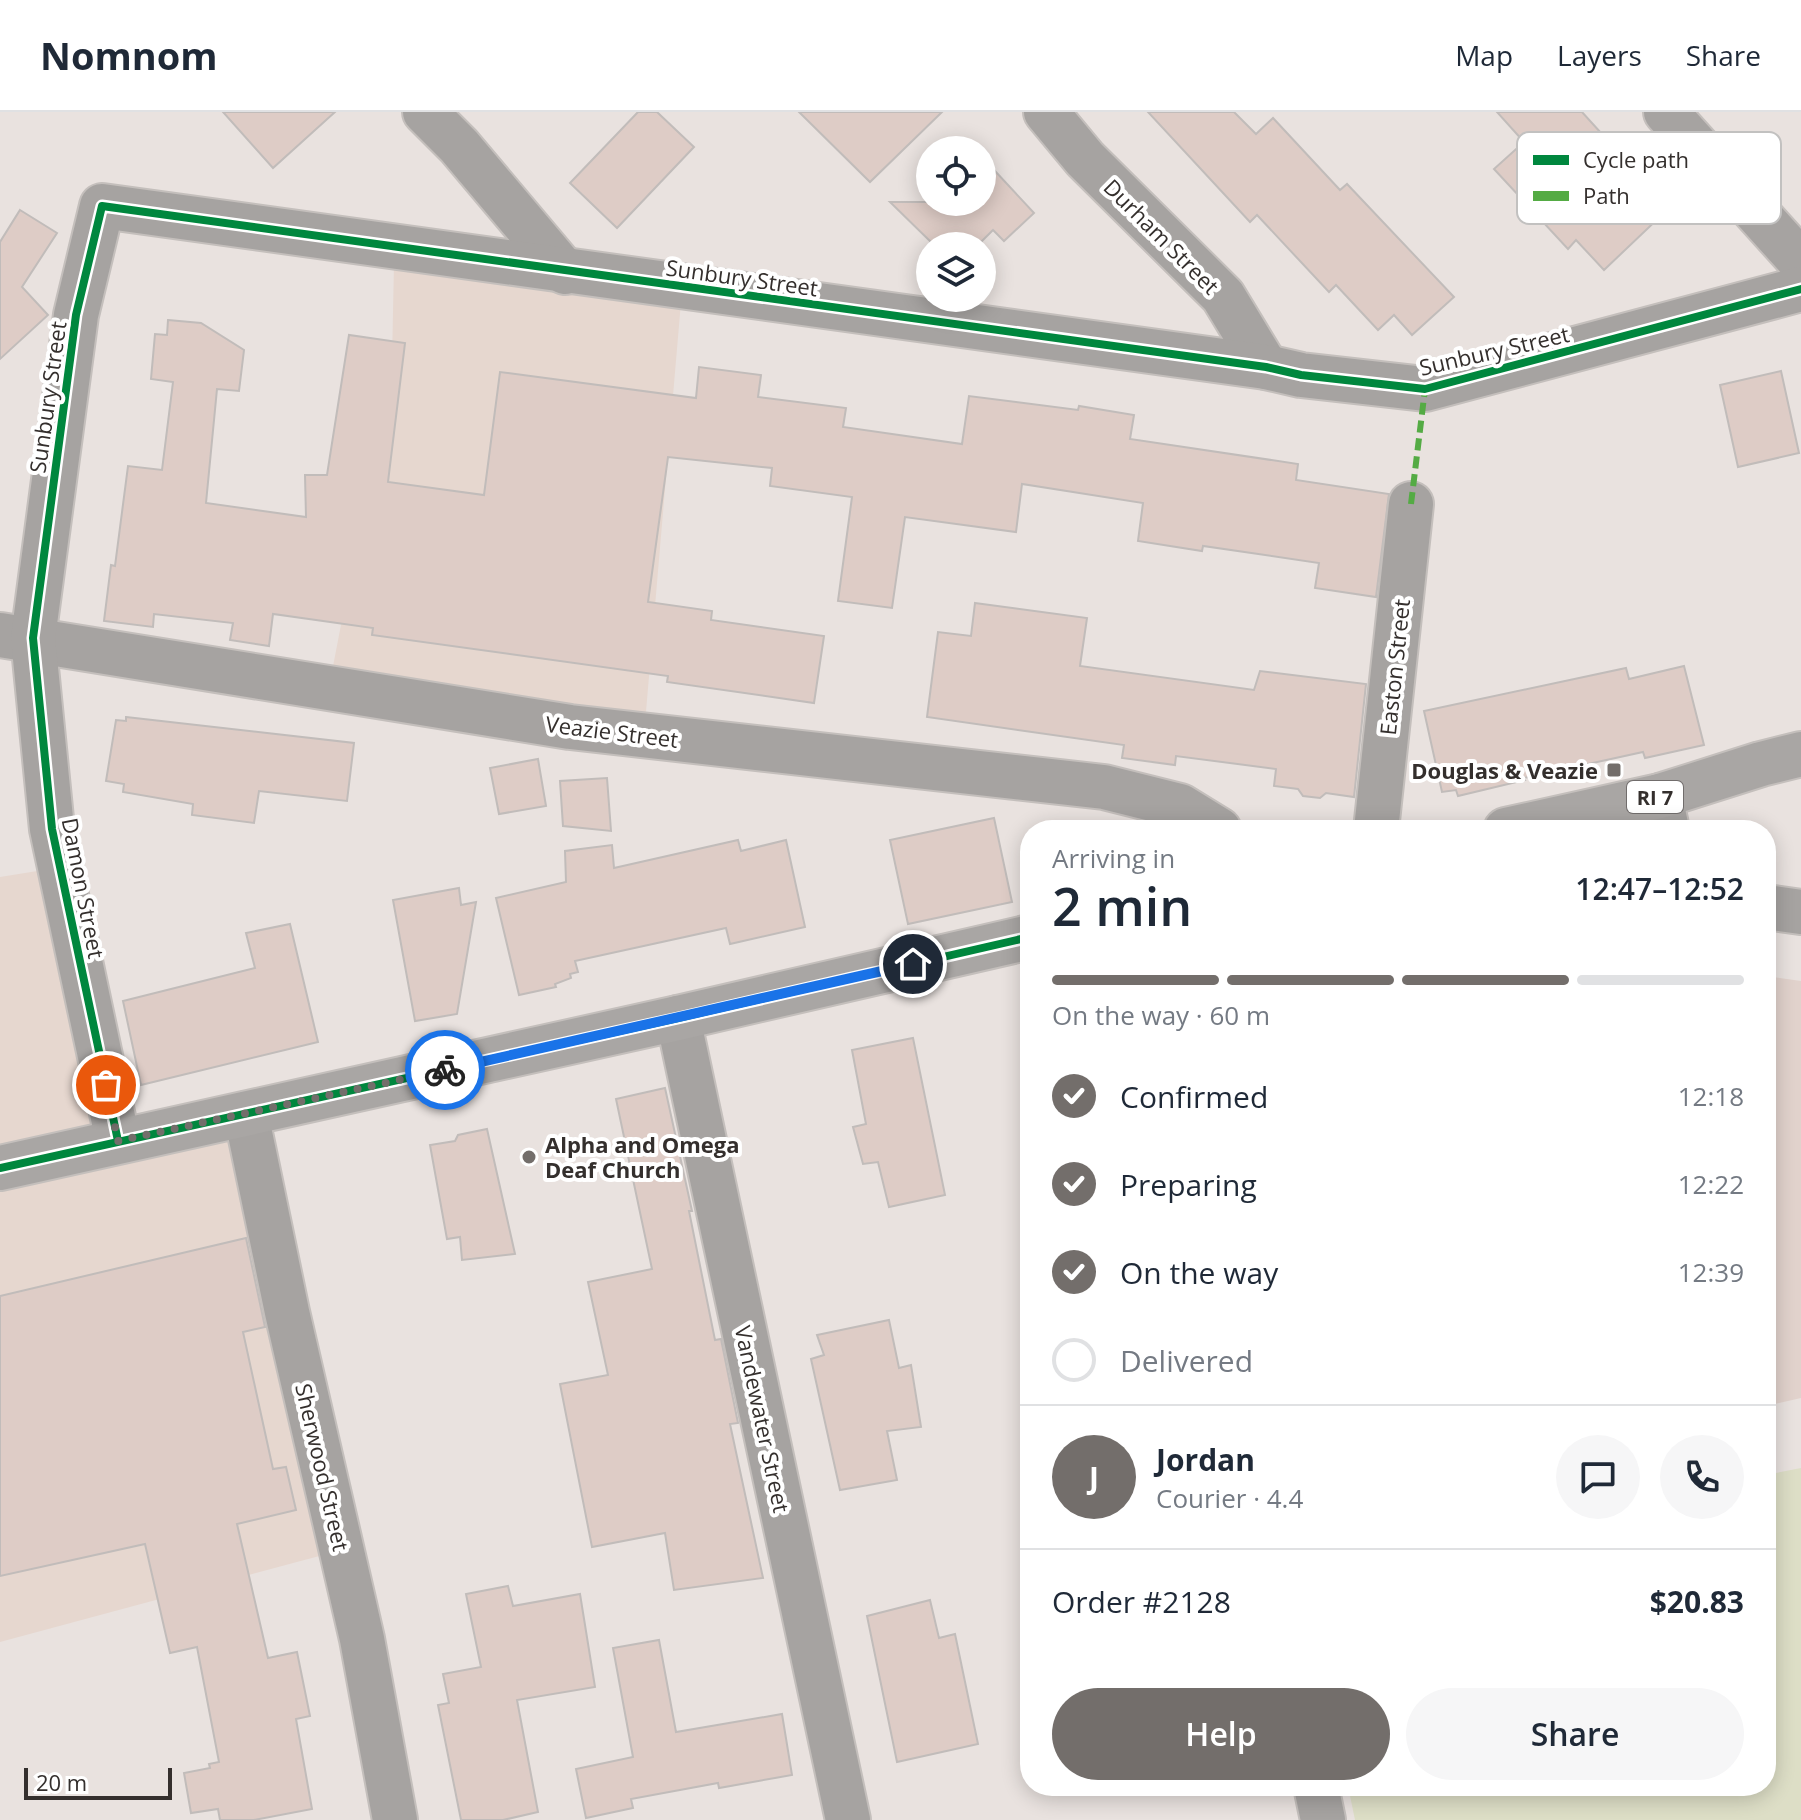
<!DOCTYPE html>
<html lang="en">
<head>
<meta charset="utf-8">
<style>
	:root { --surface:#fff; --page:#f6f6f7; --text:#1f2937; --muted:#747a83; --line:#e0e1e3; --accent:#736e6b }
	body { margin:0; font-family:"Open Sans",sans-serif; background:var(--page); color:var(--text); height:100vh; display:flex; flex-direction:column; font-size:30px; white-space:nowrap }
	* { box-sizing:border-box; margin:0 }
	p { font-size:26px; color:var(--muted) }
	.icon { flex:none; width:44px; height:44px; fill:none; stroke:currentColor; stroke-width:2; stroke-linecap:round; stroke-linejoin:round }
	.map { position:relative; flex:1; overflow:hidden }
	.side { position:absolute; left:1020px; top:708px; width:756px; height:976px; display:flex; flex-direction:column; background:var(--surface); border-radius:32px; box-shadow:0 4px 20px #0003 }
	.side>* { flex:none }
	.buttons { position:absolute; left:916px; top:24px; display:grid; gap:16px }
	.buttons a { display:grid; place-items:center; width:80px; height:80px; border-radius:50%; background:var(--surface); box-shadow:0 4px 20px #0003; font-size:40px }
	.scale { position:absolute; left:24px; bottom:20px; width:148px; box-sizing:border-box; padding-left:8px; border:4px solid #342f2d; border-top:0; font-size:22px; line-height:28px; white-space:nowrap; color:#342f2d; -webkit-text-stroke:6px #fff; paint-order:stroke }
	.pin { position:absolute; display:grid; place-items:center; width:68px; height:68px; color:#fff; margin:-34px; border:4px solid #fff; border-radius:50%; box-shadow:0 2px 8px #0007 }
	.courier { position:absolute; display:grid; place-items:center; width:80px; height:80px; margin:-40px; border:6px solid #1a73e8; border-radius:50%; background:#fff; color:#222; box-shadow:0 2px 10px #0007 }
	.head em { font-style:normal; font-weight:600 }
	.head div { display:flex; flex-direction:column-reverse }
	.head { display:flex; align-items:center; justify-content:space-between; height:136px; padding:0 32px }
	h1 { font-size:52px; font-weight:600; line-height:60px }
	.bar { display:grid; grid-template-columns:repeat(4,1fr); gap:12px 8px; align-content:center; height:96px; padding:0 32px }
	.bar i { height:10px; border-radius:6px; background:var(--line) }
	.bar .current { background:var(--accent) }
	.bar p { grid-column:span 4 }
	.line { display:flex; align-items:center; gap:20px; padding:0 32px; border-top:2px solid var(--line) }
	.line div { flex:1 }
	.round { display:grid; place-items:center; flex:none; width:84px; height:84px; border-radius:42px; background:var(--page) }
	ol { padding:0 32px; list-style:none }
	li { display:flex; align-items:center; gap:24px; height:88px }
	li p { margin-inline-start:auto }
	li .icon { padding:8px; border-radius:50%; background:var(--accent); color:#fff; stroke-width:4 }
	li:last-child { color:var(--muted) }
	li i { width:44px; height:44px; border:4px solid var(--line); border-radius:50% }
	.primary-button { display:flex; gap:16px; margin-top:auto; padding:16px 32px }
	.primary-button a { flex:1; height:92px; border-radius:48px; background:var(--accent); color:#fff; font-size:32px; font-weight:600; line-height:92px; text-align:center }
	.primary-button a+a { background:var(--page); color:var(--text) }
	header { display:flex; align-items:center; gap:48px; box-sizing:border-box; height:112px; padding:0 40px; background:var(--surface); border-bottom:2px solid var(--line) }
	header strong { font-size:38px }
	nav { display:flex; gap:44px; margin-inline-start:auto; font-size:28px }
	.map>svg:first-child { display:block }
	.commercial { fill:#e6d7cf }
	.built { fill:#e1d2cc }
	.green { fill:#dddec6 }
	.building { fill:#deccc6; stroke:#c1bcba; stroke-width:2 }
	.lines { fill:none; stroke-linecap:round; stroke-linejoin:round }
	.minor-casing { stroke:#c4bfbc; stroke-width:48 }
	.major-casing { stroke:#c4bfbc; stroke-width:48 }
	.minor { stroke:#a6a3a1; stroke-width:44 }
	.major { stroke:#a9a6a4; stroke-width:44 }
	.quiet { stroke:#54ab44; stroke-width:6; stroke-dasharray:12 6; stroke-linecap:butt }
	.cycleway-casing { stroke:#fff; stroke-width:13 }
	.cycleway { stroke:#00873e; stroke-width:8 }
	.done { stroke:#736e6b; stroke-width:8; stroke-dasharray:0 14.4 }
	.route { stroke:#1a73e8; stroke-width:10 }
	.poi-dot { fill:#736e6b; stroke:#fff; stroke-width:3 }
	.labels { text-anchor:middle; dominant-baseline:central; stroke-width:8; stroke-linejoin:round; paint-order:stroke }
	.shield { fill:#fff; stroke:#716d6c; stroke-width:2 }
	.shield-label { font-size:20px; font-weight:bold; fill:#342f2d }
	.street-label { font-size:22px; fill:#342f2d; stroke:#fff }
	.poi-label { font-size:22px; font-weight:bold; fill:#342f2d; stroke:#fff; text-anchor:end }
	.key { fill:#fff; stroke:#c2c1c0; stroke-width:2 }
	.key-label { font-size:22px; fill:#342f2d }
</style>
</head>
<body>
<header>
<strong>Nomnom</strong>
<nav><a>Map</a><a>Layers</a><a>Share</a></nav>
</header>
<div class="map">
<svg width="1801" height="1708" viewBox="0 0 1801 1708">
	<rect width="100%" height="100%" fill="#e9e2df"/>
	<g class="commercial">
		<path d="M394 151 681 190 644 623 329 575 392 249Z"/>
		<path d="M56 756 117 1021 237 1008 338 1439 0 1530V765Z"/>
	</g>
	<path class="built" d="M1766 864 1801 869V1286L1766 1294Z"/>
	<path class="green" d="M1801 1356V1708H1355L1348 1674H1766V1363Z"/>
	<g class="building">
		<path d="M223 0H335L273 56Z"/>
		<path d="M638 0H657L694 35 617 116 570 71Z"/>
		<path d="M799 0H942L870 70Z"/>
		<path d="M1148 0H1234L1256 22 1273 6 1340 78 1347 72 1454 185 1412 223 1394 203 1378 218 1336 173 1329 180 1257 103 1250 110Z"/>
		<path d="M1497 0H1582L1631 54 1640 46 1667 74 1652 87 1665 100 1604 158 1576 128 1568 137 1494 57 1524 30Z"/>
		<path d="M982 45 1034 101 1004 129 993 118 977 134H935L890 90H982Z"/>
		<path d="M20 98 57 121 22 175 48 203 0 247V130Z"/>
		<path d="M168 208 201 211 244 238 239 279 217 277 206 391 306 405 305 363H327L349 223 405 231 388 370 484 383 500 260 696 286 699 255 761 263 758 285 846 296 843 315 962 332 969 284 1078 298 1079 294 1134 303 1130 327 1298 352 1296 368 1389 382 1376 485 1315 476 1319 451 1203 434 1202 439 1138 429 1143 391 1022 372 1016 420 905 405 892 496 838 489 852 385 770 374 772 356 668 345 648 490 712 499 711 508 824 524 814 591 667 570 668 564 372 523 373 516 273 502 269 534 230 528 233 511 154 502 153 515 104 509 111 453 115 454 128 354 162 358 173 270 151 267 155 222 167 223Z"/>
		<path d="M1781 259 1799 341 1738 355 1720 273Z"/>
		<path d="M975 491 1087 506 1080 554 1254 578 1260 559 1366 572 1354 685 1326 681 1320 686 1303 684 1298 677 1274 674 1276 657 1176 644 1175 653 1122 646 1124 633 927 605 938 520 971 524Z"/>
		<path d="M1684 554 1704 633 1645 646 1643 640 1524 666 1525 668 1458 684 1456 678 1442 680 1424 599 1626 556 1629 567Z"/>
		<path d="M126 605 354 631 347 689 259 679 254 711 192 703 193 692 123 680 124 672 106 669 116 608 126 609Z"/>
		<path d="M538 647 546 694 499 702 490 656Z"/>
		<path d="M607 666 611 719 563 714 560 669Z"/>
		<path d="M994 706 1012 790 908 812 890 728Z"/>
		<path d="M738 728 741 739 786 728 805 815 730 832 726 816 575 849 578 860 570 862 571 866 555 872 556 875 519 883 496 786 566 770 565 739 612 733 614 756Z"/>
		<path d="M459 776 461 793 476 790 457 902 415 909 393 788Z"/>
		<path d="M290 812 318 930 141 973 123 889 255 856 246 821Z"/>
		<path d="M913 926 945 1083 889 1095 878 1050 863 1052 853 1015 866 1012 852 938Z"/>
		<path d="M665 976 692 1099H689L715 1228 721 1227 738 1311 730 1312 763 1466 674 1478 665 1421 592 1435 560 1272 608 1263 588 1170 652 1157 616 987Z"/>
		<path d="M487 1017 515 1142 462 1148 460 1125 447 1127 430 1033 455 1029 458 1023Z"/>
		<path d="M246 1126 265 1215 243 1220 273 1357 286 1355 296 1398 237 1412 268 1546 297 1540 310 1604 296 1607 312 1697 254 1708H220L218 1697 191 1701 184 1661 210 1656 209 1652 219 1650 197 1535 170 1541 145 1432 0 1464V1184Z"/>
		<path d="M889 1208 899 1256 911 1253 921 1315 887 1319 897 1368 840 1378 811 1247 824 1243 817 1223Z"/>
		<path d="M508 1474 513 1494 580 1482 595 1575 517 1588 538 1700 503 1708H461L438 1593 449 1591 443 1562 481 1555 466 1482Z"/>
		<path d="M930 1488 939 1526 955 1522 978 1632 897 1650 867 1504Z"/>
		<path d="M659 1528 676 1620 782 1602 792 1663 719 1676 718 1671 631 1687 633 1696 586 1706 576 1657 633 1645 613 1536Z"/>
	</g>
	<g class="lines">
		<defs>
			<g id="minor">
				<path d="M425 0 459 34 565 160"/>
				<path d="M1046 0 1085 47 1223 184 1266 255"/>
				<path d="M1666 0 1801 150"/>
				<path d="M0 523 570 615 1104 675 1180 694 1219 718"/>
				<path d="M1660 684 1667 718"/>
				<path d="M1376 718 1411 392"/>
				<path d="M1766 795 1801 800"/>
				<path d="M678 906 848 1708"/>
				<path d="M246 1002 287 1200 362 1527 395 1708"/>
				<path d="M118 1029 52 717 33 526 76 203 102 94 1266 255 1301 263 1425 277 1801 177"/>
				<path d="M1316 1674 1323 1708"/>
			</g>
			<g id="major">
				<path d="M1506 718 1660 684 1761 652 1801 642"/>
				<path d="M0 1056 678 906 1030 825"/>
			</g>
		</defs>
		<use href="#minor" class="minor-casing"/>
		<use href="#major" class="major-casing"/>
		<use href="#minor" class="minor"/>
		<use href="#major" class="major"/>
		<path class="quiet" d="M1411 392 1425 277"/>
		<defs>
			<g id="cycleway">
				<path d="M118 1029 52 717 33 526 76 203 102 94 1266 255 1301 263 1425 277 1801 177"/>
				<path d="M0 1056 678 906 1030 825"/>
			</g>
		</defs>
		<use href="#cycleway" class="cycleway-casing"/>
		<use href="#cycleway" class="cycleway"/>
	</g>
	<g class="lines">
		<path class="done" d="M106 973 118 1029 445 958"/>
		<path class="route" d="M445 958 913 852"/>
	</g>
	<g class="poi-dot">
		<rect x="1606" y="650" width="16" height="16" rx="4"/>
		<circle cx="529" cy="1045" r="8"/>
	</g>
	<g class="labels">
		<rect class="shield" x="1627" y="669" width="56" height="32" rx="6"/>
		<g class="shield-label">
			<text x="1655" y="685">RI 7</text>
		</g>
		<g class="street-label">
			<text transform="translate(1162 124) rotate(45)">Durham Street</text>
			<text transform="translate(742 165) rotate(8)">Sunbury Street</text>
			<text transform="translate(1494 238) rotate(-13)">Sunbury Street</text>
			<text transform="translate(47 285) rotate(-82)">Sunbury Street</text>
			<text transform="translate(1394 555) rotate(-84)">Easton Street</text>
			<text transform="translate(612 619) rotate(7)">Veazie Street</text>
			<text transform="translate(84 776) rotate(79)">Damon Street</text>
			<text transform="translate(763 1307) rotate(78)">Vandewater Street</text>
			<text transform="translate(323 1355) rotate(77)">Sherwood Street</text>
		</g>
		<g class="poi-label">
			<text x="1598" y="658">Douglas &amp; Veazie</text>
			<text x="545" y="1032" text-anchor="start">Alpha and Omega<tspan x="545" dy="25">Deaf Church</tspan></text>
		</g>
	</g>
	<rect x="1517" y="20" width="264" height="92" rx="12" class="key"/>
	<rect x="1533" y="43" width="36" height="10" fill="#00873e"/>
	<rect x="1533" y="79" width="36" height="10" fill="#54ab44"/>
	<g class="key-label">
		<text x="1583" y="56">Cycle path</text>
		<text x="1583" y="92">Path</text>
	</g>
</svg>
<div class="buttons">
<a><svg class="icon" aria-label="locate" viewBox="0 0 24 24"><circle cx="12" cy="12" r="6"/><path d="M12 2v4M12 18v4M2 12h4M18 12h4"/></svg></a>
<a><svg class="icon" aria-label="layers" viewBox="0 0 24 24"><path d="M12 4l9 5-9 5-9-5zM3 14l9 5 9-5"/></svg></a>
</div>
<div class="scale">20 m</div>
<div class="pin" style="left:106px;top:973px;background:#ea580c"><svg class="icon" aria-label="bag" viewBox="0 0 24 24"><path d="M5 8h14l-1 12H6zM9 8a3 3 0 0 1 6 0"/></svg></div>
<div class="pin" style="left:913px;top:852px;background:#1f2937"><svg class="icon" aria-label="home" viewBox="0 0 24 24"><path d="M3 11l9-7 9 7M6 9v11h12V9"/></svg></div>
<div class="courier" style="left:445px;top:958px"><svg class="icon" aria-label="bike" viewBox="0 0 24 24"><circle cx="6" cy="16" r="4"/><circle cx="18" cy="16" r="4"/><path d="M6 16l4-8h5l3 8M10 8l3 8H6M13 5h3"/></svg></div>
<section class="side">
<div class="head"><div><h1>2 min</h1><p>Arriving in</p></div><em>12:47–12:52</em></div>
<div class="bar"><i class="current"></i><i class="current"></i><i class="current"></i><i></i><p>On the way · 60 m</p></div>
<ol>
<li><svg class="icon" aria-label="check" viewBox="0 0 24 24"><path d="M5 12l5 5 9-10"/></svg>Confirmed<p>12:18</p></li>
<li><svg class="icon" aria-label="check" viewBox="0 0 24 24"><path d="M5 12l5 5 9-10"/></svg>Preparing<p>12:22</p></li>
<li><svg class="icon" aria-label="check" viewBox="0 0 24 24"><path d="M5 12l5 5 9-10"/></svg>On the way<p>12:39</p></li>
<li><i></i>Delivered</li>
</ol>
<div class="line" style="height:144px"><b class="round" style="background:var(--accent);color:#fff">J</b><div><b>Jordan</b><p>Courier · 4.4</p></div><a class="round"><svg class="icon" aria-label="chat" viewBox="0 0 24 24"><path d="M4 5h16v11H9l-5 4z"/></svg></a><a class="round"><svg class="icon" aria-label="phone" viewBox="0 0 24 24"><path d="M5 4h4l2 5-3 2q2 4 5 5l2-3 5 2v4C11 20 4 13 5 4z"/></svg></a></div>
<div class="line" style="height:104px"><div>Order #2128</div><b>$20.83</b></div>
<div class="primary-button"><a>Help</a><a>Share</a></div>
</section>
</div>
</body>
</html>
